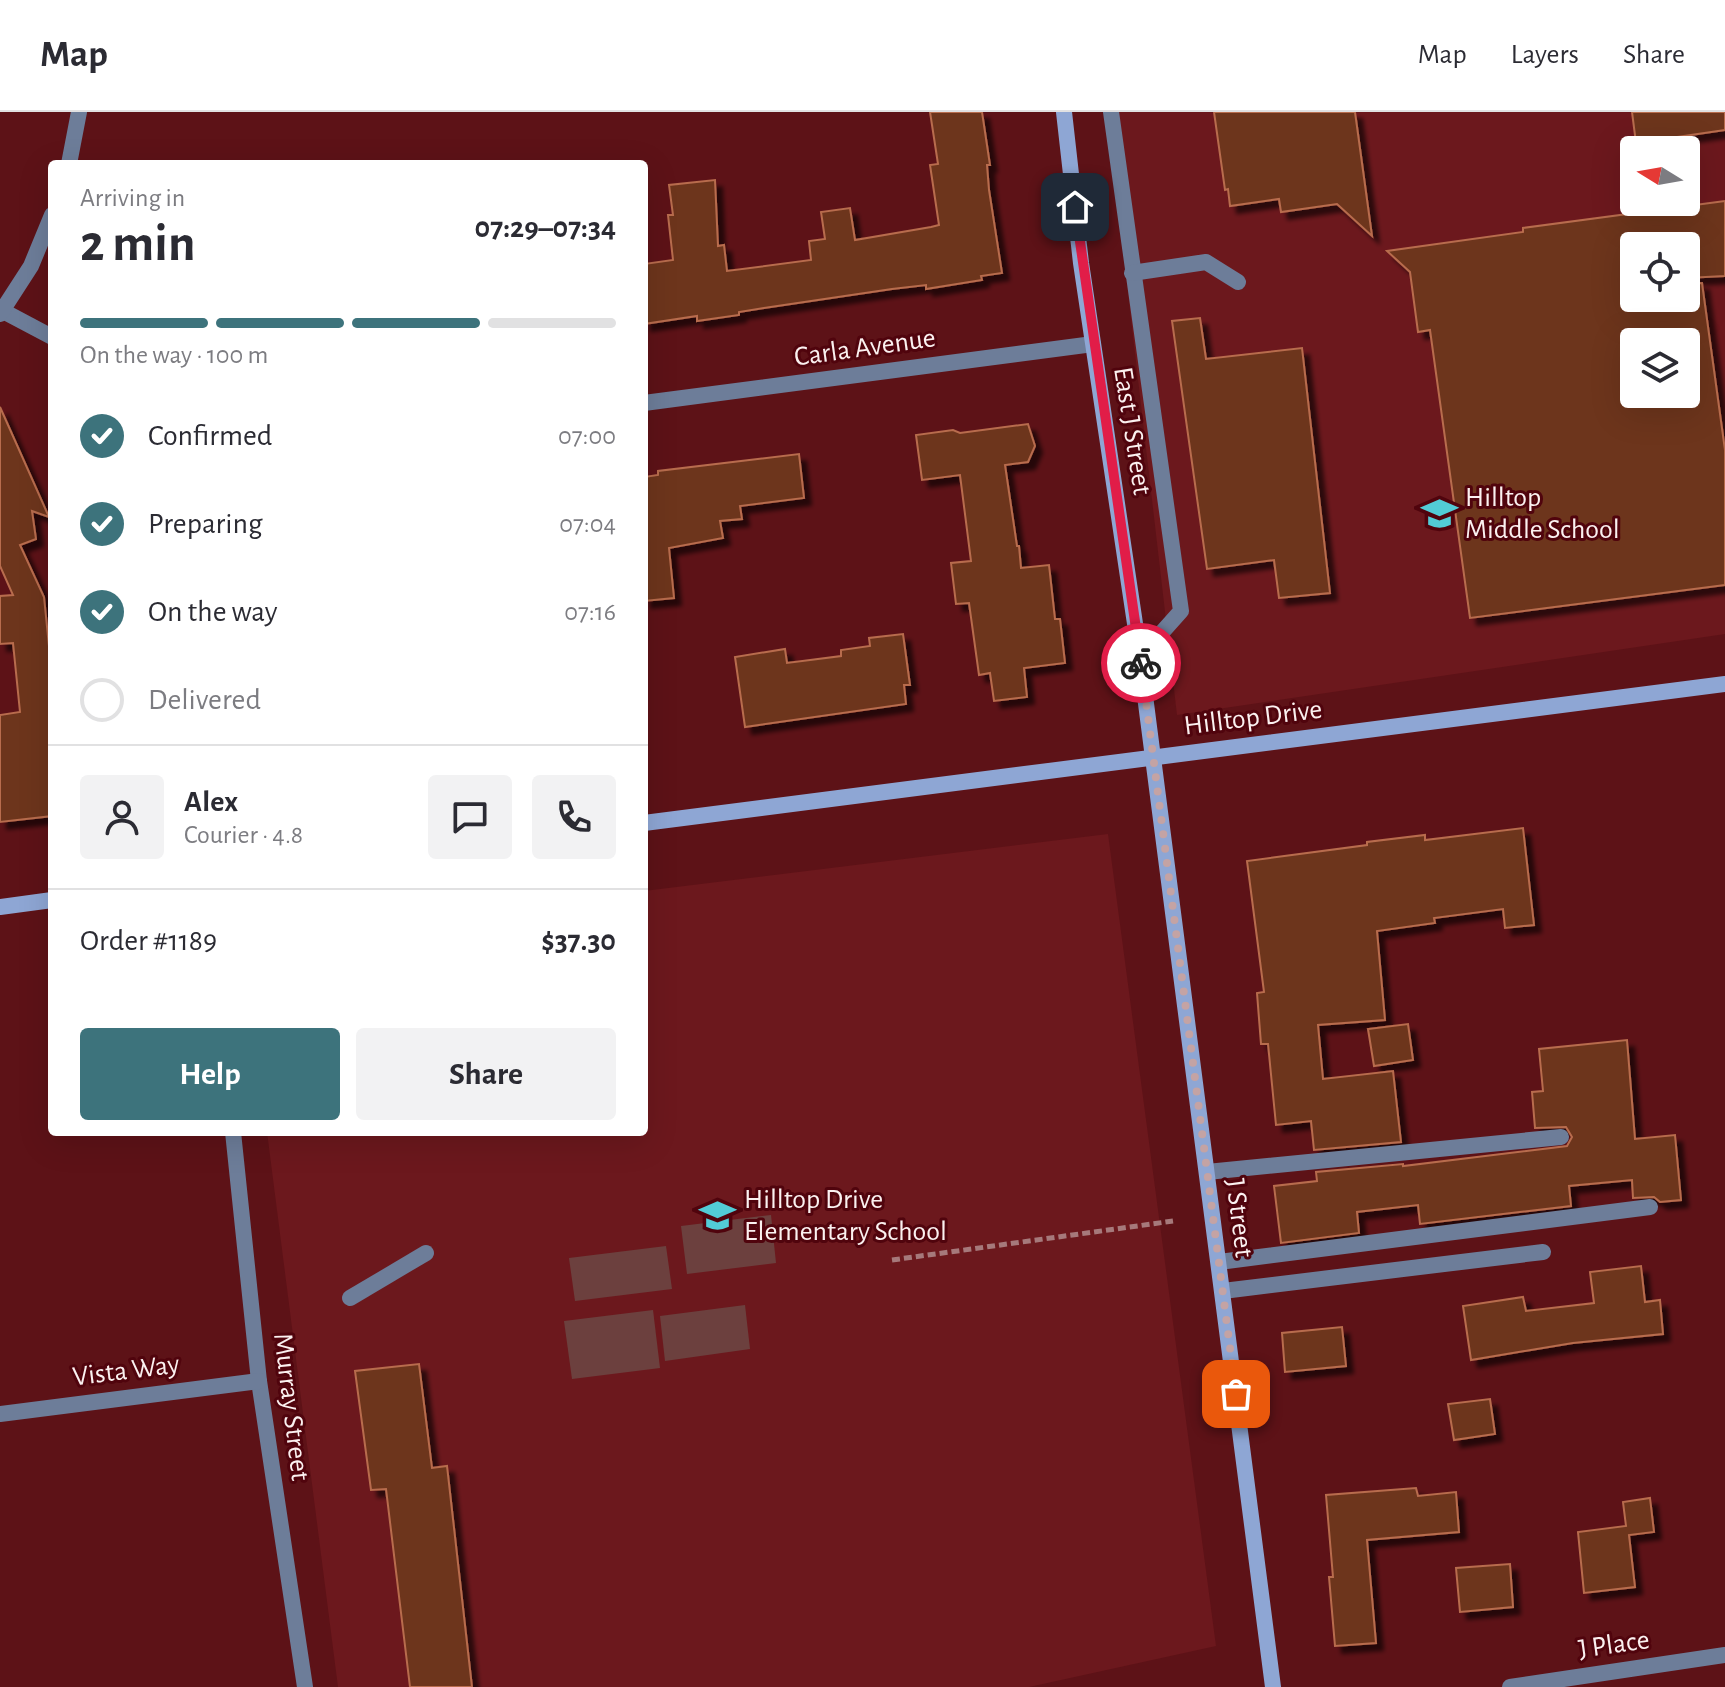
<!DOCTYPE html>
<html lang="en">
<head>
<meta charset="utf-8">
<style>
	:root { --surface:#fff; --page:#f2f2f3; --text:#2b2b33; --muted:#7c7c81; --line:#e1e1e2; --accent:#3d737c }
	body { margin:0; font-family:"Alegreya Sans",sans-serif; background:var(--page); color:var(--text); height:100vh; display:flex; flex-direction:column; font-size:30px; white-space:nowrap }
	* { box-sizing:border-box; margin:0 }
	p { font-size:26px; color:var(--muted) }
	.icon { flex:none; width:44px; height:44px; fill:none; stroke:currentColor; stroke-width:2; stroke-linecap:round; stroke-linejoin:round }
	.map { position:relative; flex:1; overflow:hidden }
	.sheet { position:absolute; left:48px; top:48px; width:600px; height:976px; display:flex; flex-direction:column; background:var(--surface); border-radius:8px; box-shadow:0 8px 32px #0002 }
	.sheet>* { flex:none }
	.needle { width:52px; rotate:281deg }
	.buttons { position:absolute; left:1620px; top:24px; display:grid; gap:16px }
	.buttons a { display:grid; place-items:center; width:80px; height:80px; border-radius:8px; background:var(--surface); box-shadow:0 8px 32px #0002; font-size:40px }
	.pin { position:absolute; display:grid; place-items:center; width:68px; height:68px; color:#fff; margin:-34px; border-radius:16px; box-shadow:0 4px 12px #0006 }
	.courier { position:absolute; display:grid; place-items:center; width:80px; height:80px; margin:-40px; border:6px solid #e11d48; border-radius:50%; background:#fff; color:#222; box-shadow:0 2px 10px #0007 }
	.summary em { font-style:normal; font-weight:700 }
	.summary div { display:flex; flex-direction:column-reverse }
	.summary { display:flex; align-items:center; justify-content:space-between; height:136px; padding:0 32px }
	h1 { font-size:52px; font-weight:700; line-height:60px }
	.bar { display:grid; grid-template-columns:repeat(4,1fr); gap:12px 8px; align-content:center; height:96px; padding:0 32px }
	.bar i { height:10px; border-radius:6px; background:var(--line) }
	.bar .on { background:var(--accent) }
	.bar p { grid-column:span 4 }
	.line { display:flex; align-items:center; gap:20px; padding:0 32px; border-top:2px solid var(--line) }
	.line div { flex:1 }
	.round { display:grid; place-items:center; flex:none; width:84px; height:84px; border-radius:8px; background:var(--page) }
	ol { padding:0 32px; list-style:none }
	li { display:flex; align-items:center; gap:24px; height:88px }
	li p { margin-inline-start:auto }
	li .icon { padding:8px; border-radius:50%; background:var(--accent); color:#fff; stroke-width:4 }
	li:last-child { color:var(--muted) }
	li i { width:44px; height:44px; border:4px solid var(--line); border-radius:50% }
	.action { display:flex; gap:16px; margin-top:auto; padding:16px 32px }
	.action a { flex:1; height:92px; border-radius:8px; background:var(--accent); color:#fff; font-size:32px; font-weight:700; line-height:92px; text-align:center }
	.action a+a { background:var(--page); color:var(--text) }
	header { display:flex; align-items:center; gap:48px; box-sizing:border-box; height:112px; padding:0 40px; background:var(--surface); border-bottom:2px solid var(--line) }
	header strong { font-size:38px }
	nav { display:flex; gap:44px; margin-inline-start:auto; font-size:28px }
	.map>svg:first-child { display:block }
	.built { fill:#6c181d; fill-rule:evenodd }
	.green { fill:#6c403e }
	.building { fill:#6d351d; stroke:#b86c4d; stroke-width:2; fill-rule:evenodd; filter:url(#shadow) }
	.lines { fill:none; stroke-linecap:round; stroke-linejoin:round }
	.path { stroke:#a6797b; stroke-width:5; stroke-dasharray:8 4; stroke-linecap:butt }
	.lane { stroke:#6d7d99; stroke-width:16 }
	.street { stroke:#6d7d99; stroke-width:16 }
	.secondary { stroke:#8ea6d4; stroke-width:16 }
	.done { stroke:#c4a3a4; stroke-width:8; stroke-dasharray:0 14.4 }
	.route { stroke:#e11d48; stroke-width:10 }
	.labels { text-anchor:middle; dominant-baseline:central; stroke-width:6; stroke-linejoin:round; paint-order:stroke }
	.street-label { font-size:28px; fill:#fbf1f0; stroke:#50040d }
	.poi-label { font-size:28px; fill:#fbf1f0; stroke:#50040d; text-anchor:start }
</style>
</head>
<body>
<header>
<strong>Map</strong>
<nav><a>Map</a><a>Layers</a><a>Share</a></nav>
</header>
<div class="map">
<svg width="1725" height="1575" viewBox="0 0 1725 1575">
	<defs>
		<filter id="shadow"><feDropShadow dx="7" dy="7" stdDeviation="2" flood-color="#0009"/></filter>
	</defs>
	<rect width="100%" height="100%" fill="#5d1217"/>
	<g class="built">
		<path d="M1107 0H1725V522L1177 603ZM1634 38H1686V90H1634ZM1634 134H1686V186H1634ZM1634 230H1686V282H1634Z"/>
		<path d="M1108 722 1216 1534 1029 1575H338L267 1020H644V779Z"/>
	</g>
	<g class="green">
		<path d="M771 1103 776 1151 687 1162 681 1114Z"/>
		<path d="M666 1134 672 1177 575 1189 569 1146Z"/>
		<path d="M745 1193 750 1237 665 1249 660 1204Z"/>
		<path d="M653 1198 660 1256 572 1267 564 1209Z"/>
	</g>
	<g class="building">
		<path d="M930 0H982L990 53H987L989 78 1002 161 981 164 982 168 926 177V173L892 177 764 196 739 200V203L697 209V204L644 212V152L673 148 668 103H673L669 73 715 68 718 134 724 133 727 159 811 148 809 129 825 127 821 100 850 96 855 128 931 115 939 113 930 53 938 52Z"/>
		<path d="M1214 0H1355L1372 124 1337 92 1281 100 1279 87 1230 94 1228 77 1225 78Z"/>
		<path d="M1632 0H1725V18L1636 31Z"/>
		<path d="M1725 89V164L1686 166V134H1634V186H1686V172L1702 171 1725 338V473L1470 506 1430 218 1418 220 1410 160 1387 139 1523 120V116ZM1634 230H1686V282H1634Z"/>
		<path d="M1200 206 1206 247 1302 236 1330 481 1279 486 1274 448 1207 457 1172 209Z"/>
		<path d="M0 295 49 405 32 399 36 427 20 433 44 485 52 564V704L0 710V603L20 600 13 531 0 532V484L13 483 0 454Z"/>
		<path d="M1028 312 1035 334 1028 350 1005 353 1017 434H1019L1021 456 1049 453 1055 507H1060L1065 551 1024 556 1027 585 994 589 990 561 979 563 969 491 956 492 951 451 971 449 960 363 922 368 916 323 953 318 960 321Z"/>
		<path d="M799 342 804 386 740 394 742 407 720 409 723 426 669 436 674 486 644 489V365L658 363V359Z"/>
		<path d="M903 522 910 573H904L906 592 745 615 735 545 785 537 787 551 841 544V538L870 534 869 526Z"/>
		<path d="M1523 716 1534 813 1505 816 1503 797 1434 806 1435 811 1377 819 1385 908 1318 913 1323 967 1393 959 1401 1030 1314 1038 1311 1009 1276 1013 1268 932H1261L1257 881 1264 880 1247 749 1367 733V730L1425 723V728Z"/>
		<path d="M1408 912 1413 948 1374 954 1368 917Z"/>
		<path d="M1627 928 1635 1027 1675 1023 1681 1088 1660 1090 1654 1085 1633 1086 1632 1068 1569 1074 1571 1094 1420 1112 1418 1093 1357 1100 1359 1121 1281 1131 1274 1074 1317 1069 1316 1060 1403 1052V1054L1567 1034 1572 1025 1566 1015 1535 1016 1532 980 1543 979 1539 937Z"/>
		<path d="M1641 1154 1645 1190 1660 1188 1663 1222 1573 1231 1471 1248 1463 1194 1523 1185 1526 1199 1594 1191 1590 1160Z"/>
		<path d="M1342 1215 1346 1254 1285 1260 1282 1221Z"/>
		<path d="M419 1252 432 1356 447 1354 472 1575H410L386 1377 371 1378 355 1259Z"/>
		<path d="M1490 1287 1495 1322 1454 1328 1448 1292Z"/>
		<path d="M1416 1376 1418 1384 1456 1380 1459 1420 1367 1428 1376 1531 1335 1534 1329 1465H1333L1326 1383Z"/>
		<path d="M1650 1386 1654 1420 1629 1423 1635 1475 1584 1481 1578 1420 1626 1414 1623 1390Z"/>
		<path d="M1510 1452 1513 1495 1460 1500 1456 1456Z"/>
	</g>
	<g class="lines">
		<path class="path" d="M892 1148 1173 1109"/>
		<g class="lane">
			<path d="M1111 0 1181 499 1140 545"/>
			<path d="M1132 161 1206 150 1238 170"/>
			<path d="M1207 1060 1561 1025"/>
			<path d="M1219 1150 1650 1095"/>
			<path d="M1223 1179 1543 1140"/>
			<path d="M350 1186 426 1141"/>
		</g>
		<g class="street">
			<path d="M69 52 79 0"/>
			<path d="M3 199 52 225"/>
			<path d="M0 202 31 154 52 103"/>
			<path d="M644 291 1093 232"/>
			<path d="M233 1020 259 1269 305 1575"/>
			<path d="M0 1302 259 1269"/>
			<path d="M1510 1575 1725 1543"/>
		</g>
		<g class="secondary">
			<path d="M1064 0 1081 151 1140 545 1273 1575"/>
			<path d="M644 711 1725 572"/>
			<path d="M0 795 52 788"/>
		</g>
	</g>
	<g class="lines">
		<path class="done" d="M1141 551 1236 1282"/>
		<path class="route" d="M1075 95 1141 551"/>
	</g>
	<defs>
		<symbol id="school-bare" viewBox="-9 -9 18 18"><path d="M0-5L7-2L0 1L-7-2ZM-4 1L0 2.5L4 1V4Q0 6-4 4Z" fill="#52ccd6" stroke="#50040d" stroke-width="2.5" paint-order="stroke"/></symbol>
	</defs>
	<g fill-rule="evenodd">
		<use href="#school-bare" x="1414" y="376" width="51" height="51"/>
		<use href="#school-bare" x="692" y="1078" width="51" height="51"/>
	</g>
	<g class="labels">
		<g class="street-label">
			<text transform="translate(865 236) rotate(-8)">Carla Avenue</text>
			<text transform="translate(1132 319) rotate(81)">East J Street</text>
			<text transform="translate(1253 606) rotate(-7)">Hilltop Drive</text>
			<text transform="translate(1239 1106) rotate(83)">J Street</text>
			<text transform="translate(126 1259) rotate(-7)">Vista Way</text>
			<text transform="translate(291 1295) rotate(83)">Murray Street</text>
			<text transform="translate(1614 1533) rotate(-8)">J Place</text>
		</g>
		<g class="poi-label">
			<text x="1465" y="386">Hilltop<tspan x="1465" dy="32">Middle School</tspan></text>
			<text x="744" y="1088">Hilltop Drive<tspan x="744" dy="32">Elementary School</tspan></text>
		</g>
	</g>
</svg>
<div class="buttons">
<a><svg class="needle" viewBox="-14 -14 28 28"><path d="M0-13l5 13h-10z" fill="#e53935"/><path d="M0 13l5-13h-10z" fill="#7c7c81"/></svg></a>
<a><svg class="icon" aria-label="locate" viewBox="0 0 24 24"><circle cx="12" cy="12" r="6"/><path d="M12 2v4M12 18v4M2 12h4M18 12h4"/></svg></a>
<a><svg class="icon" aria-label="layers" viewBox="0 0 24 24"><path d="M12 4l9 5-9 5-9-5zM3 14l9 5 9-5"/></svg></a>
</div>
<div class="pin" style="left:1236px;top:1282px;background:#ea580c"><svg class="icon" aria-label="bag" viewBox="0 0 24 24"><path d="M5 8h14l-1 12H6zM9 8a3 3 0 0 1 6 0"/></svg></div>
<div class="pin" style="left:1075px;top:95px;background:#1f2937"><svg class="icon" aria-label="home" viewBox="0 0 24 24"><path d="M3 11l9-7 9 7M6 9v11h12V9"/></svg></div>
<div class="courier" style="left:1141px;top:551px"><svg class="icon" aria-label="bike" viewBox="0 0 24 24"><circle cx="6" cy="16" r="4"/><circle cx="18" cy="16" r="4"/><path d="M6 16l4-8h5l3 8M10 8l3 8H6M13 5h3"/></svg></div>
<section class="sheet">
<div class="summary"><div><h1>2 min</h1><p>Arriving in</p></div><em>07:29–07:34</em></div>
<div class="bar"><i class="on"></i><i class="on"></i><i class="on"></i><i></i><p>On the way · 100 m</p></div>
<ol>
<li><svg class="icon" aria-label="check" viewBox="0 0 24 24"><path d="M5 12l5 5 9-10"/></svg>Confirmed<p>07:00</p></li>
<li><svg class="icon" aria-label="check" viewBox="0 0 24 24"><path d="M5 12l5 5 9-10"/></svg>Preparing<p>07:04</p></li>
<li><svg class="icon" aria-label="check" viewBox="0 0 24 24"><path d="M5 12l5 5 9-10"/></svg>On the way<p>07:16</p></li>
<li><i></i>Delivered</li>
</ol>
<div class="line" style="height:144px"><a class="round"><svg class="icon" aria-label="person" viewBox="0 0 24 24"><circle cx="12" cy="8" r="4"/><path d="M4 21q1-7 8-7t8 7"/></svg></a><div><b>Alex</b><p>Courier · 4.8</p></div><a class="round"><svg class="icon" aria-label="chat" viewBox="0 0 24 24"><path d="M4 5h16v11H9l-5 4z"/></svg></a><a class="round"><svg class="icon" aria-label="phone" viewBox="0 0 24 24"><path d="M5 4h4l2 5-3 2q2 4 5 5l2-3 5 2v4C11 20 4 13 5 4z"/></svg></a></div>
<div class="line" style="height:104px"><div>Order #1189</div><b>$37.30</b></div>
<div class="action"><a>Help</a><a>Share</a></div>
</section>
</div>
</body>
</html>
